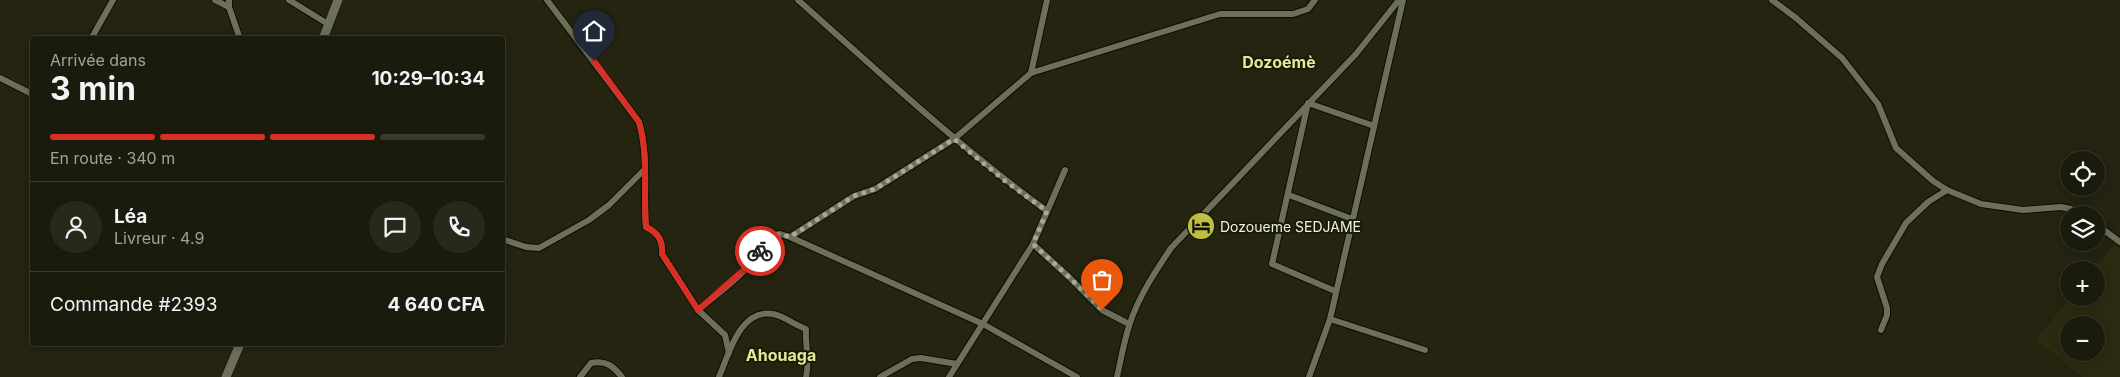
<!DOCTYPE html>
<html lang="fr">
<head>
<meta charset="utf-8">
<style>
	:root { --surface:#1b1b0d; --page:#28281b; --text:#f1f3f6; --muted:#a0a19d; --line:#39392e; --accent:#d93025 }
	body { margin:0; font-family:Inter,sans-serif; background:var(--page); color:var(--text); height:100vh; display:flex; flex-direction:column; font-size:19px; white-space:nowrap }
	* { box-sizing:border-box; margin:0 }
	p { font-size:16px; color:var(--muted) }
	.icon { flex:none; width:28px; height:28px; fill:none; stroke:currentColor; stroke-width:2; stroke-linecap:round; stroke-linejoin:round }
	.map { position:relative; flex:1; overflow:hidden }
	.side { position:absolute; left:30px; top:36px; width:475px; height:310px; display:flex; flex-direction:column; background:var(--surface); border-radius:5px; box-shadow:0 2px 12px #0003,0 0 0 1px var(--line) }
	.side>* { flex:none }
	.controls { position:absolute; left:2060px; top:151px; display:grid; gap:10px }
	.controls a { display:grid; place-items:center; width:45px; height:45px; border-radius:50%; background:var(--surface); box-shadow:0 2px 12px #0003,0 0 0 1px var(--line); font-size:25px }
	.pin { position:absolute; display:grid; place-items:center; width:42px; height:42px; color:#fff; margin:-51px -21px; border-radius:50% 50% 50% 0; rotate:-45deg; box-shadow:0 0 5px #0007 }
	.pin .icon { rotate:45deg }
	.courier { position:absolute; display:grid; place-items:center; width:50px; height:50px; margin:-25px; border:4px solid #d93025; border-radius:50%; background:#fff; color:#222; box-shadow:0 1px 6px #0007 }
	.headline em { font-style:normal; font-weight:700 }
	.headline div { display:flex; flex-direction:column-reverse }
	.headline { display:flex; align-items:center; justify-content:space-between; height:85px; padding:0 20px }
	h1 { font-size:32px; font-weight:700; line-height:38px }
	.bar { display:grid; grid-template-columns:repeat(4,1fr); gap:8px 5px; align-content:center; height:60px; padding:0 20px }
	.bar i { height:6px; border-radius:4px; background:var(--line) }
	.bar .on { background:var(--accent) }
	.bar p { grid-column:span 4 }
	.line { display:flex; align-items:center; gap:12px; padding:0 20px; border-top:1px solid var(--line) }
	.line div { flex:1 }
	.round { display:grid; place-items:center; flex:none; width:52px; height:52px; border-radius:26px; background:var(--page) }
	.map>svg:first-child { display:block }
	.built { fill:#2b2b11; fill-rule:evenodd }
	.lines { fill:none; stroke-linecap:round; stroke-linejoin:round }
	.street-casing { stroke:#0d0d00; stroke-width:8 }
	.secondary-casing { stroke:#0d0d00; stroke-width:10 }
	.street { stroke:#6e6f59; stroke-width:6 }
	.secondary { stroke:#6e6f59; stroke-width:9 }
	.done { stroke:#a8a99a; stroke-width:5; stroke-dasharray:0 9 }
	.route { stroke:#d93025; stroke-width:6 }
	.labels { text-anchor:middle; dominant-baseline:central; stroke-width:4; stroke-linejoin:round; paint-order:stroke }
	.poi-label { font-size:14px; fill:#eff0e4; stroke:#1a1b08; text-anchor:start }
	.quarter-label { font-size:16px; font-weight:bold; fill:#e6e799; stroke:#1a1b08 }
</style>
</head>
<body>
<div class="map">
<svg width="2120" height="377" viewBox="0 0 2120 377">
	<rect width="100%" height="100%" fill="#242411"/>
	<path class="built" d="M2114 245 2120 250V377H2082L2036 339 2071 298H2096V270H2093ZM2069 325H2096V352H2069Z"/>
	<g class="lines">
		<defs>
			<g id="street">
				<path d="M215 0 229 7"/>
				<path d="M229 0V7L240 39"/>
				<path d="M289 0 328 24"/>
				<path d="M547 0 639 122C649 156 643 193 646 227 658 233 663 240 662 254L698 310 725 335 729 353"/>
				<path d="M798 0C879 72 959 147 1047 211"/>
				<path d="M1772 0 1796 18 1842 58 1878 104 1896 148 1933 181 1947 190 1981 204 2023 210 2061 207 2071 209 2083 215"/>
				<path d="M91 39 113 0"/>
				<path d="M1031 73 1047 0"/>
				<path d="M0 78 32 94"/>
				<path d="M1289 195 1352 219"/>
				<path d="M2096 224 2120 242"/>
				<path d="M790 237 854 196 875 189 954 139 1031 73 1220 14H1293L1308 9 1315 0"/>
				<path d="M502 239 526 247 539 248 589 220 609 205 645 169"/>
				<path d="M1033 244 1069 277 1102 310 1129 324"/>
				<path d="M1335 291 1272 264 1308 103 1374 126"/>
				<path d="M698 310C723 289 756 267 768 236L780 234 790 237 983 324 1077 377"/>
				<path d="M1330 319 1425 350"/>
				<path d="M1881 330 1887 315V308L1877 277 1882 264 1906 223 1928 202 1947 190"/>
				<path d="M580 377 591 363C606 360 613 366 622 377"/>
				<path d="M719 377C729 354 740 308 773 314 784 316 795 325 806 329 805 345 810 361 806 377"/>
				<path d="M880 377 912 359 921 358 957 364"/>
				<path d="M949 377 1033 244 1065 170"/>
				<path d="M1117 377C1121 359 1124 341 1130 323 1139 296 1155 272 1171 248L1356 54 1399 0"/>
				<path d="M1309 377 1330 319 1403 0"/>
			</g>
			<g id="secondary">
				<path d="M323 39 338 0"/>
				<path d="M226 377 240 344"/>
			</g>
		</defs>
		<use href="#street" class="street-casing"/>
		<use href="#secondary" class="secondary-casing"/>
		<use href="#street" class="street"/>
		<use href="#secondary" class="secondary"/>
	</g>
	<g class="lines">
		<path class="done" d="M760 251 768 236 780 234 790 237 854 196 875 189 954 139 1005 181 1047 211 1033 244 1069 277 1102 310"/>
		<path class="route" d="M594 61 639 122C649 156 643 192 646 227 658 233 663 240 662 254L698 310 747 267 760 251"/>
	</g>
	<defs>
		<symbol id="hotel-disc" viewBox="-11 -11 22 22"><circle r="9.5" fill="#bebe42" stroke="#1a1b08"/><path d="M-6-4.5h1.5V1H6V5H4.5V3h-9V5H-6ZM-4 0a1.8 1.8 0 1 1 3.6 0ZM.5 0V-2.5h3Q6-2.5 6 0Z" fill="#111"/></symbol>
	</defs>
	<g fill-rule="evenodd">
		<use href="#hotel-disc" x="1185" y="210" width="32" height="32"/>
	</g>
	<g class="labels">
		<g class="poi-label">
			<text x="1220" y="226">Dozoueme SEDJAME</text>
		</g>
		<g class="quarter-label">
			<text x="1279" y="62">Dozoémè</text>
			<text x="781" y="355">Ahouaga</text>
		</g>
	</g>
</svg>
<div class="controls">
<a><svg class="icon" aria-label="locate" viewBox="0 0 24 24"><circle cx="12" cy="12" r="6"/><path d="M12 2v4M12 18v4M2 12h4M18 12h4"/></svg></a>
<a><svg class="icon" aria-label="layers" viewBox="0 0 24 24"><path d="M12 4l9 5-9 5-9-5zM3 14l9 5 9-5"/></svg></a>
<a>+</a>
<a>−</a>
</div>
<div class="pin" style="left:1102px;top:310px;background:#ea580c"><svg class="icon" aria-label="bag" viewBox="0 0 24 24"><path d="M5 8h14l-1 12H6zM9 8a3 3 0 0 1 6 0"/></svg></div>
<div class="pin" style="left:594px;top:61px;background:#1f2937"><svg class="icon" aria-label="home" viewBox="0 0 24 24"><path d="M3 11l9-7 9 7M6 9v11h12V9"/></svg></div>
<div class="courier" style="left:760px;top:251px"><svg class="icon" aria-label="bike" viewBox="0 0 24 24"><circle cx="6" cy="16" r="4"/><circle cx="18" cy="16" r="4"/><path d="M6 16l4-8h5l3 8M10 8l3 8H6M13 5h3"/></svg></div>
<section class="side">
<div class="headline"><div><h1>3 min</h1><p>Arrivée dans</p></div><em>10:29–10:34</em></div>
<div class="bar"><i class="on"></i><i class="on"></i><i class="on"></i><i></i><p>En route · 340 m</p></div>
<div class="line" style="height:90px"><a class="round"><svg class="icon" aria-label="person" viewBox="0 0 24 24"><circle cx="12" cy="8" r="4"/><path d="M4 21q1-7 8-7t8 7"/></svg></a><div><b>Léa</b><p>Livreur · 4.9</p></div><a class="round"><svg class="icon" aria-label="chat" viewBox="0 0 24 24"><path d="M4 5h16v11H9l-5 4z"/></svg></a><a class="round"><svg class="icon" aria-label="phone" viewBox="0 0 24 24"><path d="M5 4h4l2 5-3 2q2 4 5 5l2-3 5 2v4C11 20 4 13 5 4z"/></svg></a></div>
<div class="line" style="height:65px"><div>Commande #2393</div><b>4 640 CFA</b></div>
</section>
</div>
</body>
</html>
